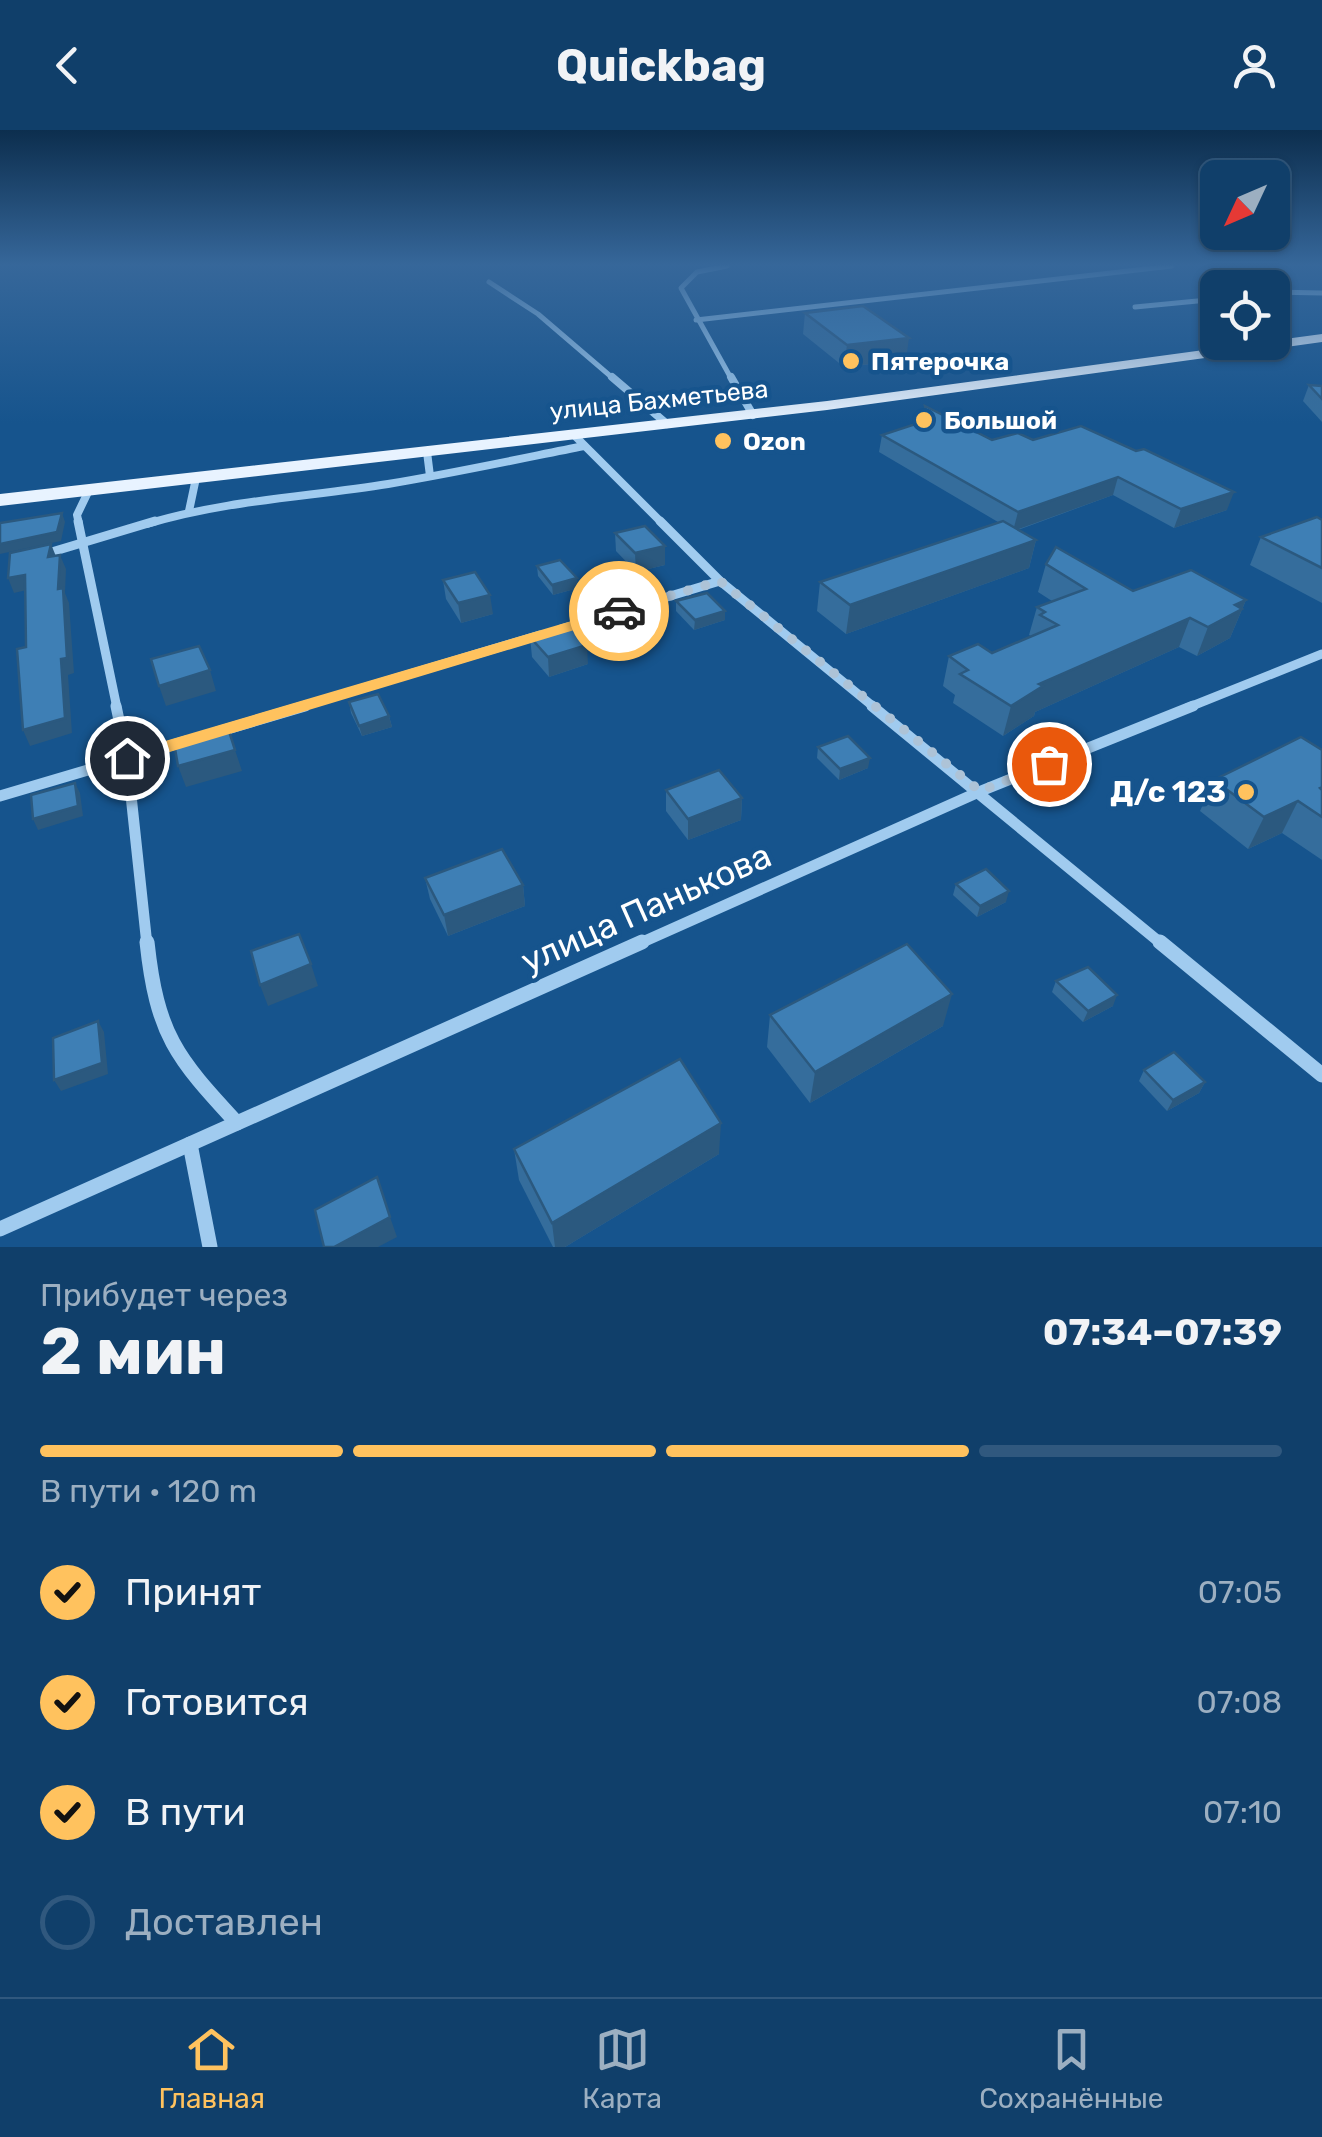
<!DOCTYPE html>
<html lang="ru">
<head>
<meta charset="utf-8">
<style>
	:root { --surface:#103f6a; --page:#194670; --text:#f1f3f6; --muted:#9cafc1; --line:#30587e; --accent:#ffc25e }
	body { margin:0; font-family:Rubik,sans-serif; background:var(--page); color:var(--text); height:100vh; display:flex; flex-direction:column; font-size:38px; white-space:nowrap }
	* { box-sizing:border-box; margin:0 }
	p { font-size:32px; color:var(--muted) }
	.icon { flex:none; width:55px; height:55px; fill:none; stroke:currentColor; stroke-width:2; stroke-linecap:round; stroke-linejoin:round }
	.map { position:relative; height:1117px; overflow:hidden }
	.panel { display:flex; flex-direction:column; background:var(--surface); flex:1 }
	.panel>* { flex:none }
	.needle { width:65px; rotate:226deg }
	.tools { position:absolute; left:1200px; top:30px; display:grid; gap:20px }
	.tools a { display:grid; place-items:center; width:90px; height:90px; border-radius:15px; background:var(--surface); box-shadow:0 2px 8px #0004,0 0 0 2px var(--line); font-size:50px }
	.pin { position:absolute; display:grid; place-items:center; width:85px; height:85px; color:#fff; margin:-42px; border:5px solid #fff; border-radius:50%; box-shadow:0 2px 10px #0007 }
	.courier { position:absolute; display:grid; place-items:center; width:100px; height:100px; margin:-50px; border:8px solid #ffc25e; border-radius:50%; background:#fff; color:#222; box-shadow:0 2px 12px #0007 }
	.summary em { font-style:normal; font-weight:700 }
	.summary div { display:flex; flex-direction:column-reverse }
	.summary { display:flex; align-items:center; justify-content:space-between; height:170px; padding:0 40px }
	h1 { font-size:65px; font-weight:700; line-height:75px }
	.bar { display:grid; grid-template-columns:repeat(4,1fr); gap:15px 10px; align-content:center; height:120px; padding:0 40px }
	.bar i { height:12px; border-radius:8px; background:var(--line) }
	.bar .on { background:var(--accent) }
	.bar p { grid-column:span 4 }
	ol { padding:0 40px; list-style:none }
	li { display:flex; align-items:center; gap:30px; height:110px }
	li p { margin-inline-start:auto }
	li .icon { padding:10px; border-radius:50%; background:var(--accent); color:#111; stroke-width:4 }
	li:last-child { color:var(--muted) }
	li i { width:55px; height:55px; border:5px solid var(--line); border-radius:50% }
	header { display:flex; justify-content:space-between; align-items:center; height:130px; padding:0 40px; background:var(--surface); font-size:45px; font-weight:700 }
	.menu { display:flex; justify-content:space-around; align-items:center; height:140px; border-top:2px solid var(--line); background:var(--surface); font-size:28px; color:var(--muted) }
	.menu a { display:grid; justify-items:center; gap:5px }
	.menu .on { color:var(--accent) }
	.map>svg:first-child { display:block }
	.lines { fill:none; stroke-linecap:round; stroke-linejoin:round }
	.minor-far4 { stroke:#a0cbef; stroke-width:5 }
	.minor-far3 { stroke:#a0cbef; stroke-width:8 }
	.minor-far2 { stroke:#a0cbef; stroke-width:9 }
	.minor-far1 { stroke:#a0cbef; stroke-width:11 }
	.minor { stroke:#a0cbef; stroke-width:15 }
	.primary { fill:#e8f3ff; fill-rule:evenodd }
	.wall { fill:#356d9c }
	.shaded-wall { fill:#2b597f }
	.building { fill:#3e7fb5; stroke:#2b597f; stroke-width:2.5 }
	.route { fill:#ffc25e }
	.done { stroke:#adc3d7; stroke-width:10; stroke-dasharray:0 18 }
	.poi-dot { fill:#ffc25e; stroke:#16548d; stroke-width:4 }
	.labels { text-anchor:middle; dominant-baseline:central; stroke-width:9; stroke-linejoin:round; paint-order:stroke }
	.far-poi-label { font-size:25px; font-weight:bold; fill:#fff; stroke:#16548d; text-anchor:start }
	.far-street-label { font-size:25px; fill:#fff; stroke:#16548d }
	.poi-label { font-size:30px; font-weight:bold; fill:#fff; stroke:#16548d; text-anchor:end }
	.near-street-label { font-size:35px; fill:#fff; stroke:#16548d }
</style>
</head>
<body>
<header><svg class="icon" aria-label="back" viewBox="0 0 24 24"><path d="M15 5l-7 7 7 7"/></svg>Quickbag<svg class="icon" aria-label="person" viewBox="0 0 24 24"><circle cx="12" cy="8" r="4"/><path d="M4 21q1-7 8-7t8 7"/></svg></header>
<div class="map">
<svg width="1322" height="1117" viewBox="0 0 1322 1117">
	<rect width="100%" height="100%" fill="#16548d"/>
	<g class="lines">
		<g class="minor-far4">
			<path d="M727 136 697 142 681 158 732 250"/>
			<path d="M489 152 538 184 615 250"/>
			<path d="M1272 162 1322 163"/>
			<path d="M1135 177 1218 169"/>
			<path d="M696 190 1172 136"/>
		</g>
		<g class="minor-far3">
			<path d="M612 247 667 294"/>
			<path d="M731 247 753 285"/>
			<path d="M574 305 663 394"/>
			<path d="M427 322 430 346"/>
			<path d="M189 381 196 348"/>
			<path d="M79 394 77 385 89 360"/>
			<path d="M147 394C226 370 307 367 388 354 454 343 519 329 584 316"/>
		</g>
		<g class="minor-far2">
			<path d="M78 391 117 578"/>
			<path d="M660 391 720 451 875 578"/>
			<path d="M45 424 155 391"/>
			<path d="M561 499 720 451"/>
			<path d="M296 578 540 505"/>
			<path d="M1187 578 1322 524"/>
		</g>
		<g class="minor-far1">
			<path d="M116 576 127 628 147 815"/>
			<path d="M872 576 1163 815"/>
			<path d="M217 602 305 576"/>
			<path d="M0 666 186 611"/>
			<path d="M636 815 981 661 1193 576"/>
		</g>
		<g class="minor">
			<path d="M147 812C157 905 176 927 237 993"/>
			<path d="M1160 812 1322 945"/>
			<path d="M190 1014 210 1117"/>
			<path d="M0 1099 642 812"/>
		</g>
		<path class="primary" d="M1322 204V212L827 280 0 376V364L827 271Z"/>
	</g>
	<g class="wall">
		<path d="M805 183 906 230 844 237 803 204Z"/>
		<path d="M1309 255 1322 256V292L1303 271Z"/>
		<path d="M925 276 992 310H1033L1227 380 1174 398 1113 365 1018 400 1036 410 1029 438 846 504 817 481 820 452 998 392 879 322 882 305 922 292Z"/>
		<path d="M1322 390V473L1250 435 1261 407Z"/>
		<path d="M615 403 665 416V435L636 442 616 421Z"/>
		<path d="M1046 434 1133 461 1246 470 1230 508 1197 526 1179 517 1035 582 1034 586 1003 606 953 573 955 565 943 556 949 526 992 523 1031 506 1029 505 1037 477 1052 471 1038 462Z"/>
		<path d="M537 436 578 458 553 465 538 446Z"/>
		<path d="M443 450 493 484 461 493 446 469Z"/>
		<path d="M676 471 725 490 694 500 676 481Z"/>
		<path d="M530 507 588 534 549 547 532 527Z"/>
		<path d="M349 572 389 586 392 597 362 606 351 583Z"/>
		<path d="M818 617 868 638 839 650 817 628Z"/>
		<path d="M1322 620V730L1282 703 1248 719 1200 681 1214 650Z"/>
		<path d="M666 660 742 668 741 690 688 710 666 681Z"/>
		<path d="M425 748 523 755 525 776 448 806 430 769Z"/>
		<path d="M956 754 1006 772 977 787 953 765Z"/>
		<path d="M1056 851 1113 876 1083 892 1052 862Z"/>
		<path d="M770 885 943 896 810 973 767 917Z"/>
		<path d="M1144 940 1205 952 1199 963 1167 981 1139 951Z"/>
		<path d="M514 1019 719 1024 565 1117H553L519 1050Z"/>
	</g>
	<g class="shaded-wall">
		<path d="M909 208 906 230 844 237 847 215Z"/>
		<path d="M1118 347 1113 365 1013 401 1018 382Z"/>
		<path d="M1234 362 1227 380 1174 398 1181 379Z"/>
		<path d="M62 383 65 392 61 411 0 424V414Z"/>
		<path d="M1036 410 1029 438 846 504 850 475Z"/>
		<path d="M51 414 57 429 48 427Z"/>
		<path d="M665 416V435L636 442 635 423Z"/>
		<path d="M60 425 66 439 65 463 69 473 74 543 68 545 72 603 30 616 23 600 61 529 58 459Z"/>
		<path d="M25 445 31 459 14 463 8 448Z"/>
		<path d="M577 448 578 458 553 465 552 455Z"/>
		<path d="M490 465 493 484 461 493 458 473Z"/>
		<path d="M1246 470 1230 508 1197 526 1208 497 1235 475Z"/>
		<path d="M725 481V490L694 500 695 490Z"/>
		<path d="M1190 488 1179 517 1035 582 1034 586 1003 606 1011 576 1039 554Z"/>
		<path d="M587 515 588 534 549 547 548 527Z"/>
		<path d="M210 540 216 561 166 576 159 556Z"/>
		<path d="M389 586 392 597 362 606 359 596Z"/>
		<path d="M235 620 242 641 186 657 178 636Z"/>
		<path d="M870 628 868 638 839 650 840 639Z"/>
		<path d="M75 653 80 663 83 686 38 700 33 689Z"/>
		<path d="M742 668 741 690 688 710V689Z"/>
		<path d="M1298 671 1282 703 1248 719 1264 687Z"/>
		<path d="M523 755 525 776 448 806 444 785Z"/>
		<path d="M1009 761 1006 772 977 787 980 776Z"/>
		<path d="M311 834 318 856 268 876 260 855Z"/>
		<path d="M952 864 943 896 810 973 815 942Z"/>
		<path d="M1117 865 1113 876 1083 892 1088 881Z"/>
		<path d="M98 891 104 902 108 944 61 961 54 950Z"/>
		<path d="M1205 952 1199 963 1167 981 1173 970Z"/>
		<path d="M721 993 719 1024 565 1117H555L552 1093Z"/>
		<path d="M390 1087 397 1107 378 1117H334Z"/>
	</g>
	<g class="building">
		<path d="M863 176 909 208 847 215 805 183Z"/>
		<path d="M1309 255 1322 256V269Z"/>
		<path d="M925 276 992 310 1018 303 1033 310 1081 296 1136 321 1144 319 1234 362 1181 379 1118 347 1018 382 882 305 928 290Z"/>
		<path d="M62 383 57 402 0 414V393Z"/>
		<path d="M1317 387 1322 390V438L1261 407Z"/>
		<path d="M1003 391 1036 410 850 475 820 452Z"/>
		<path d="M645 396 665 416 635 423 615 403Z"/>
		<path d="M51 414 48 427 60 425 58 459 63 458 67 528 61 529 65 588 23 600 17 519 26 517 25 445 8 448 10 423Z"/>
		<path d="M1056 417 1133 461 1191 440 1246 470 1235 475 1242 479 1208 497 1190 488 1039 554 1043 556 1011 576 960 544 968 540 949 526 978 514 992 523 1058 495 1040 485 1045 482 1037 477 1086 459 1046 434Z"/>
		<path d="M560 430 577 448 552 455 537 436Z"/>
		<path d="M475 442 490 465 458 473 443 450Z"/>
		<path d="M707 463 725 481 695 490 676 471Z"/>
		<path d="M570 494 587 515 548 527 530 507Z"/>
		<path d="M199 516 210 540 159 556 151 529Z"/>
		<path d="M378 564 389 586 359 596 349 572Z"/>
		<path d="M228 598 235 620 178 636 174 613Z"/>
		<path d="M848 606 870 628 840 639 818 617Z"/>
		<path d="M1301 607 1322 620V657L1320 658 1322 660V687L1298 671 1264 687 1214 650Z"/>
		<path d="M719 640 742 668 688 689 666 660Z"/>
		<path d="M75 653 78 676 33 689 31 665Z"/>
		<path d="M502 719 523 755 444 785 425 748Z"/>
		<path d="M986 739 1009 761 980 776 956 754Z"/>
		<path d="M299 804 311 834 260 855 251 821Z"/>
		<path d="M907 814 952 864 815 942 770 885Z"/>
		<path d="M1088 837 1117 865 1088 881 1056 851Z"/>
		<path d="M98 891 102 933 54 950 53 908Z"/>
		<path d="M1174 922 1205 952 1173 970 1144 940Z"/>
		<path d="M680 929 721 993 552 1093 514 1019Z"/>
		<path d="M377 1047 390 1087 334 1117H324L315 1080Z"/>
	</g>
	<linearGradient id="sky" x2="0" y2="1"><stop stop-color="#0c2e4e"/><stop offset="0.46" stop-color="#36679a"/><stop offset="1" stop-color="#36679a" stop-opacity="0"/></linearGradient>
	<rect width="1322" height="293" fill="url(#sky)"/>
	<path class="route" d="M619 477 626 481 624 485 133 633 127 634 118 628 121 624Z"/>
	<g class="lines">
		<path class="done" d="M619 481 720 451 980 661 1049 634"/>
	</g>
	<g class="poi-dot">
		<circle cx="851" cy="231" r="10"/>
		<circle cx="924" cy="290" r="10"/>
		<circle cx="723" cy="311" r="10"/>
		<circle cx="1246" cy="662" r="10"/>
	</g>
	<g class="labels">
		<g class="far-poi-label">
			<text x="871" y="231">Пятерочка</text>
			<text x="944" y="290">Большой</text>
			<text x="743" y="311">Ozon</text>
		</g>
		<g class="far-street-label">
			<text transform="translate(659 270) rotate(-6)">улица Бахметьева</text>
		</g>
		<g class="poi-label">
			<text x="1226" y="662">Д/с 123</text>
		</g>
		<g class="near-street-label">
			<text transform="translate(646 778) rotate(-24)">улица Панькова</text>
		</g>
	</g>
</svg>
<div class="tools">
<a><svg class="needle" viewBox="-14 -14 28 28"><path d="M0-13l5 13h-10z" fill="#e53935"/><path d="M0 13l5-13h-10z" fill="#9cafc1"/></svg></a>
<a><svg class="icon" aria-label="locate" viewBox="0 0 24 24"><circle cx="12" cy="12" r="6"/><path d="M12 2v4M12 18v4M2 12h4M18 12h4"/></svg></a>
</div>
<div class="pin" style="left:1049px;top:634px;background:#ea580c"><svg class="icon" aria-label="bag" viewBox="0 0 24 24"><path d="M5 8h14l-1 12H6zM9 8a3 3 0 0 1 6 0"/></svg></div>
<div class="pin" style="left:127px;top:628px;background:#1f2937"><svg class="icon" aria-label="home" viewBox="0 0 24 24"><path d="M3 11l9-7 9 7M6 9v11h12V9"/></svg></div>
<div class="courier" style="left:619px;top:481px"><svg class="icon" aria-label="car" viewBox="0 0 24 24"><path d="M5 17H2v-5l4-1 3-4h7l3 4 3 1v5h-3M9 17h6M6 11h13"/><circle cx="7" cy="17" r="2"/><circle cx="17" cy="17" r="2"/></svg></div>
</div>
<section class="panel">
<div class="summary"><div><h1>2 мин</h1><p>Прибудет через</p></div><em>07:34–07:39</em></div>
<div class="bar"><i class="on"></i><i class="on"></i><i class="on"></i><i></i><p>В пути · 120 m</p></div>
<ol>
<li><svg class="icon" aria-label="check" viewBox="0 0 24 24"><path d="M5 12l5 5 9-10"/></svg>Принят<p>07:05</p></li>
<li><svg class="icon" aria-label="check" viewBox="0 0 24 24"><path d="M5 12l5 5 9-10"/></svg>Готовится<p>07:08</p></li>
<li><svg class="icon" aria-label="check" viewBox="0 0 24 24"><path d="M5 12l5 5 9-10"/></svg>В пути<p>07:10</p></li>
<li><i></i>Доставлен</li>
</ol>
</section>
<nav class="menu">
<a class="on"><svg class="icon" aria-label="home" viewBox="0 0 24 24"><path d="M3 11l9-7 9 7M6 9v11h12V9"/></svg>Главная</a>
<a><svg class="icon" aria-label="map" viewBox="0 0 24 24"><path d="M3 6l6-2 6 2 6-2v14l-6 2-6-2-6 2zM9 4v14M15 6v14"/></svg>Карта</a>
<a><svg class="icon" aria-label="saved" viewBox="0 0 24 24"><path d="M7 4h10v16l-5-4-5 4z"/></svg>Сохранённые</a>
</nav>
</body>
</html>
